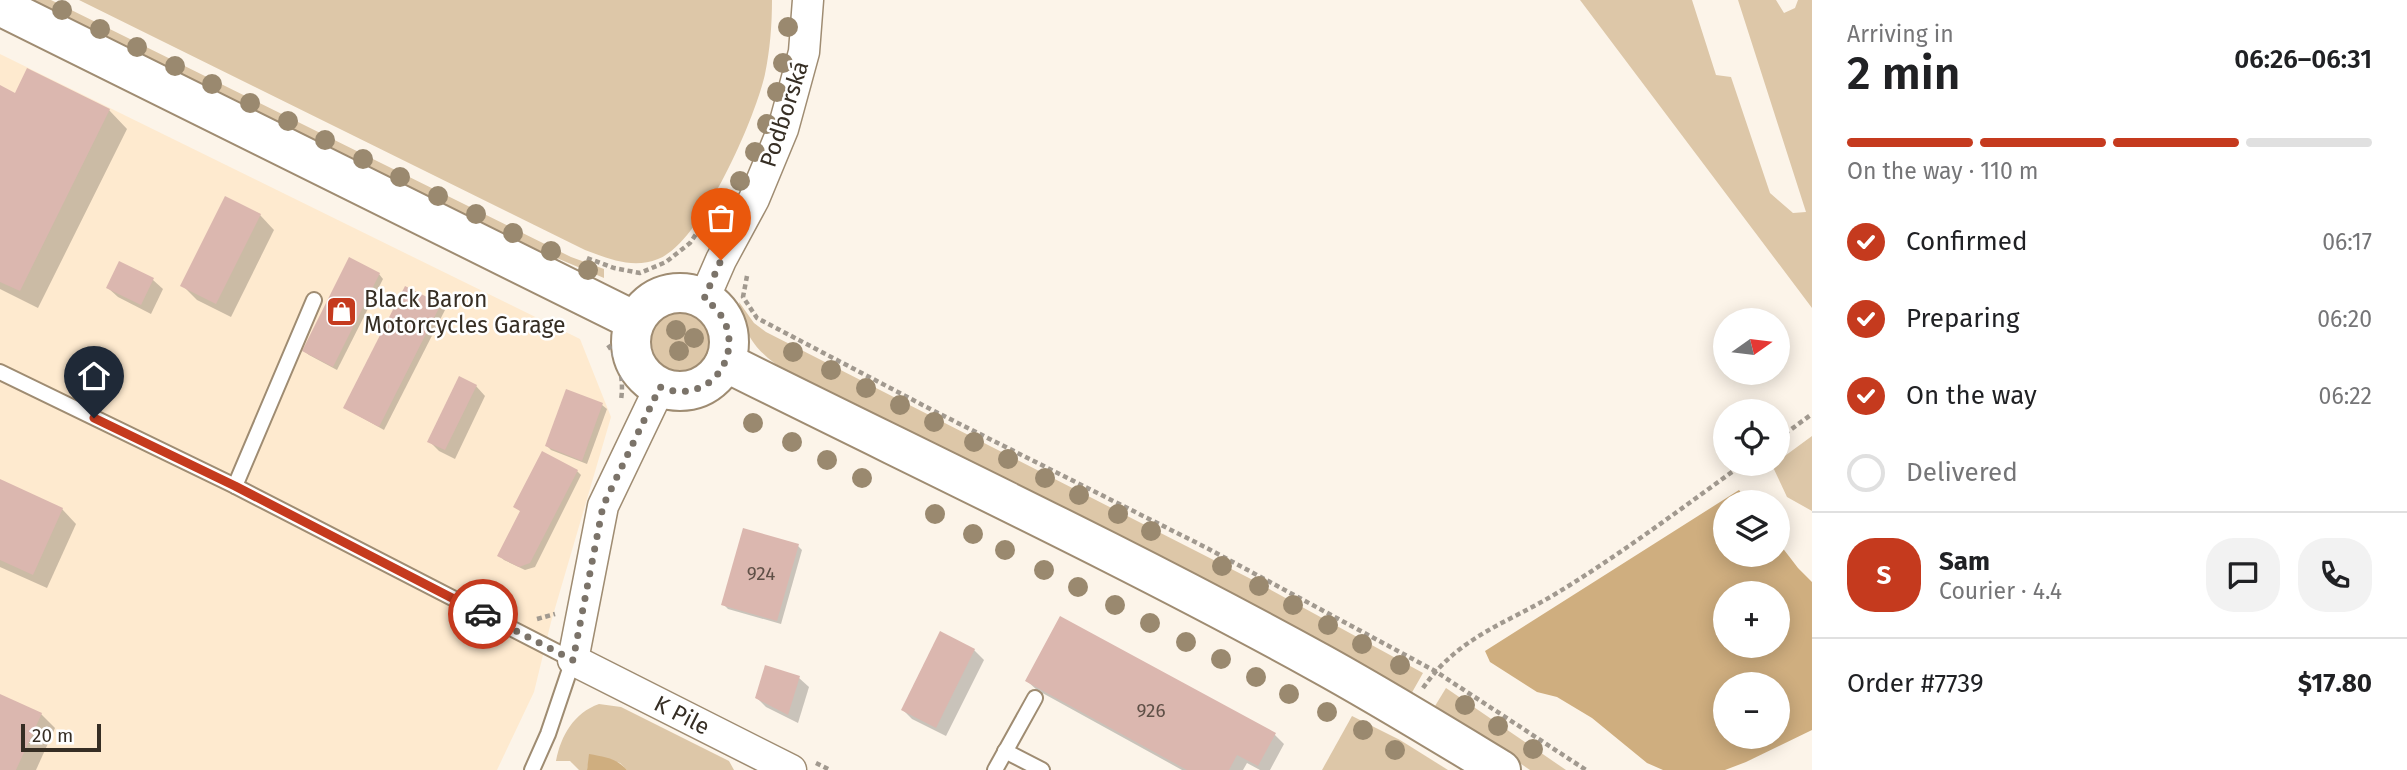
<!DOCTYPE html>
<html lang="en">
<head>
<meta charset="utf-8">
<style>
	:root { --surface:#fff; --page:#f2f2f2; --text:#202124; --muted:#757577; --line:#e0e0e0; --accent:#c53a1e }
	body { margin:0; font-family:"Fira Sans",sans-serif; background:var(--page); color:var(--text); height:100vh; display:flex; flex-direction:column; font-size:26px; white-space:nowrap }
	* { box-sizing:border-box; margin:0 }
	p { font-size:23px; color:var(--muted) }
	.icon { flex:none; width:38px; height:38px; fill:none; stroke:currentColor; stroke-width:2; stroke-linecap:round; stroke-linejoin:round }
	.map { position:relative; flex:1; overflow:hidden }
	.panel { display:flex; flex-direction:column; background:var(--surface); width:595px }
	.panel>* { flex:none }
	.needle { width:46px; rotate:76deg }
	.buttons { position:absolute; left:1713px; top:308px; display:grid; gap:14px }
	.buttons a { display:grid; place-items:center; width:77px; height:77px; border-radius:50%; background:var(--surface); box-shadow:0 4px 18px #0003; font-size:35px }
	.scale { position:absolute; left:21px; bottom:18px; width:80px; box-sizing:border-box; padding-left:7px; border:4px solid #362e24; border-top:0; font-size:19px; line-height:24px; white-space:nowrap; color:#362e24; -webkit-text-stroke:5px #fff; paint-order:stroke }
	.pin { position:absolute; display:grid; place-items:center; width:60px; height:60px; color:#fff; margin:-72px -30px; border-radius:50% 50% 50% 0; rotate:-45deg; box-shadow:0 0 7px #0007 }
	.pin .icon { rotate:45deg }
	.courier { position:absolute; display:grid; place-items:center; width:70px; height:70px; margin:-35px; border:5px solid #c53a1e; border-radius:50%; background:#fff; color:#222; box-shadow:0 2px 9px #0007 }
	.summary em { font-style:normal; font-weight:600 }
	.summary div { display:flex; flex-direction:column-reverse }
	.summary { display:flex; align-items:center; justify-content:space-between; height:119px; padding:0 35px }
	h1 { font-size:46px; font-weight:600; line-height:52px }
	.bar { display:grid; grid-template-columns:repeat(4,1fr); gap:10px 7px; align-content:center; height:84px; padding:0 35px }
	.bar i { height:9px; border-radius:5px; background:var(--line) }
	.bar .on { background:var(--accent) }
	.bar p { grid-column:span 4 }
	.line { display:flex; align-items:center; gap:18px; padding:0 35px; border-top:2px solid var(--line) }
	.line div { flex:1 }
	.round { display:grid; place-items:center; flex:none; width:74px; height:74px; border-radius:28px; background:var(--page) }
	ol { padding:0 35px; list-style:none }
	li { display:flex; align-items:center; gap:21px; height:77px }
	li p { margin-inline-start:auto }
	li .icon { padding:7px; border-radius:50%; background:var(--accent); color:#fff; stroke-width:4 }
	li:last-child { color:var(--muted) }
	li i { width:38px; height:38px; border:4px solid var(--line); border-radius:50% }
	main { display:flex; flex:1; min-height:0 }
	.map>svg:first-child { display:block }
	.built { fill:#feeacf }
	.green { fill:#ddc7a8 }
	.forest { fill:#cfae7f; fill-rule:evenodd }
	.shadow { fill:#0003 }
	.building { fill:#dbb7af }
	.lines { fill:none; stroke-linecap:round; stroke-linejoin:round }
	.lane-casing { stroke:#9f8c72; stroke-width:18 }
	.street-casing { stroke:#9f8c72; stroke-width:33 }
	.secondary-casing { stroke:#9f8c72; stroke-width:42 }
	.path { stroke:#a1998f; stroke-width:4.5; stroke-dasharray:5 3.5; stroke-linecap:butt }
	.lane { stroke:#fff; stroke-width:14 }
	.street { stroke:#fff; stroke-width:30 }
	.secondary { stroke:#fff; stroke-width:38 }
	.tree { fill:#9a896f }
	.done { stroke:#7b7369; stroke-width:7; stroke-dasharray:0 12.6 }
	.route { stroke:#c53a1e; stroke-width:9 }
	.labels { text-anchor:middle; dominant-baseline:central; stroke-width:5; stroke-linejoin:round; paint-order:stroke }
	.number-label { font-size:19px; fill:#5f5047 }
	.street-label { font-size:23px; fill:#362e24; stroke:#fff }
	.poi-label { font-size:23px; fill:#362e24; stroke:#fff; text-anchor:start }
</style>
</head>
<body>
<main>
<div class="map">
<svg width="1812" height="770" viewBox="0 0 1812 770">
	<rect width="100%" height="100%" fill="#fcf4e9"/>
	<path class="built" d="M0 54 580 339 611 417 551 622 534 692 497 770H0Z"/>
	<g class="green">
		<path d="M27 0H51L571 257 604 269V278L507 237Z"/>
		<path d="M79 0H772C772 25 770 50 765 74 755 119 701 243 658 259 633 269 609 259 585 250Z"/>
		<path d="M1580 0H1692L1716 75 1731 77 1770 193 1793 213 1806 212 1738 0H1776L1784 13 1795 8 1798 0H1812V308Z"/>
		<path d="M739 302 754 323 766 332 1249 578 1423 673 1410 696 790 374C760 354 744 340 739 302Z"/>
		<circle cx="683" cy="340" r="32"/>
		<path d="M1812 436V511L1787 497 1772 465 1778 464V461Z"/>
		<path d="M1446 688 1566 770H1530L1435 706Z"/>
		<path d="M599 704 621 707 729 761 734 770H627L620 763 590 755 587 770H579L570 761H556C561 735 574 713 599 704Z"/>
		<path d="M1352 716 1400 740 1448 770H1322Z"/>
	</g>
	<g class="forest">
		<path d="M1739 490 1748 502H1726V555H1778V542L1798 568 1812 582V730L1746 762 1725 770H1663L1647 763 1592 718 1557 697 1537 692 1490 662 1485 651ZM1726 593H1778V646H1726ZM1726 684H1778V737H1726Z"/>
		<path d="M589 754C605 757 616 758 627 770H587Z"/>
	</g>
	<g class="shadow">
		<path d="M0 87 16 95 109 110 127 129 38 308 0 289Z"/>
		<path d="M260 215 274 230 231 317 197 300 183 286Z"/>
		<path d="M120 263 153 280 163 289 151 314 118 297 108 288Z"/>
		<path d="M379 274 383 279 337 370 309 355 304 351Z"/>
		<path d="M406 288 445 310 384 430 345 408Z"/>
		<path d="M476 386 485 396 455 459 439 451 429 441Z"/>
		<path d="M567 392 602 405 607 409 587 464 551 450 547 446Z"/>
		<path d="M577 471 581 475 535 567 525 570 504 560 499 555 522 512 515 507Z"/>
		<path d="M0 481 62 509 76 524 47 588 0 567Z"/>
		<path d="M798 546 802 550 781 624 728 609 723 604Z"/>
		<path d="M940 633 974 650 984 660 946 736 912 719 903 710Z"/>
		<path d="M799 678 809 687 798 723 766 707 757 698Z"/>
		<path d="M1027 681 1275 735 1284 744 1270 770H1260L1247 763 1243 770H1182L1037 690Z"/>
		<path d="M0 696 41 714 55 728 36 770H0Z"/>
	</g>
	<g class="building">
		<path d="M27 68 110 109 20 291 0 282V85L15 93Z"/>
		<path d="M225 196 261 214 216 304 180 286Z"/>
		<path d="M349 257 380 273 333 367 302 351Z"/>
		<path d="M119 261 154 278 141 305 106 288Z"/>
		<path d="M405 286 441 304 379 427 343 408Z"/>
		<path d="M459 376 477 385 445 450 427 442Z"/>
		<path d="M566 389 603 403 582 461 545 446Z"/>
		<path d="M542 451 578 470 530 563 519 567 497 556 520 511 513 507Z"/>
		<path d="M0 479 63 508 33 575 0 560Z"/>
		<path d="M743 528 799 544 777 621 721 605Z"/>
		<path d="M1060 616 1276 733 1258 766 1237 755 1229 770H1187L1025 681Z"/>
		<path d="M940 631 975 649 936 728 901 710Z"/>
		<path d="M765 665 800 676 788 715 755 698Z"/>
		<path d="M0 694 42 713 16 770H0Z"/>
	</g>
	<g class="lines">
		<defs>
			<g id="lane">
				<path d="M0 372 235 486 573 660 548 734 532 770"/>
				<path d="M235 486 314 300"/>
				<path d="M1005 751 1042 770"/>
				<path d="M995 770 1035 698"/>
			</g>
			<g id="street">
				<path d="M704 299 721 260 754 199 783 129 804 52 808 0"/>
				<path d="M660 387 603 506 573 660 791 770"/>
			</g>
			<g id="secondary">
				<path d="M0 6 635 321"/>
				<circle cx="680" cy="342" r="49"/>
				<path d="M725 362C923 461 1124 555 1318 662 1380 696 1440 733 1501 770"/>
			</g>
		</defs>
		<use href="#lane" class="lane-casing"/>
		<use href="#street" class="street-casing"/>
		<use href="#secondary" class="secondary-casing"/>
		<g class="path">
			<path d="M587 258 614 268 640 273 666 262 690 243 716 205"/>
			<path d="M747 276 743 297 757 318 934 411 1205 547 1435 671 1586 770"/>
			<path d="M608 345C620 361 624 380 621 400"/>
			<path d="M1778 439 1812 414"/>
			<path d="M537 619 555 614"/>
			<path d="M1423 688C1459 636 1506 624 1557 593 1621 554 1682 508 1743 464"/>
			<path d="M816 763 830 770"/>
		</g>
		<use href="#lane" class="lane"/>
		<use href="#street" class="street"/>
		<use href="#secondary" class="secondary"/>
	</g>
	<g class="tree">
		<circle cx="62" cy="10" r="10"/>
		<circle cx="788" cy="27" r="10"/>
		<circle cx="100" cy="29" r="10"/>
		<circle cx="137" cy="47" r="10"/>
		<circle cx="783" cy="63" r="10"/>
		<circle cx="175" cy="66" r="10"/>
		<circle cx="212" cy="84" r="10"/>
		<circle cx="777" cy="92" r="10"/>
		<circle cx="250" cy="103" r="10"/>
		<circle cx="288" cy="121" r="10"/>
		<circle cx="767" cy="124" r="10"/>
		<circle cx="325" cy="140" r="10"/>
		<circle cx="755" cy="152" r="10"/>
		<circle cx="363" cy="159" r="10"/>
		<circle cx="400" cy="177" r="10"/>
		<circle cx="740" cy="181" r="10"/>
		<circle cx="438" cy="196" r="10"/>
		<circle cx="476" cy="214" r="10"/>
		<circle cx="513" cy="233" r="10"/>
		<circle cx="551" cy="251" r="10"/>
		<circle cx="588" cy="270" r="10"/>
		<circle cx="676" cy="330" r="10"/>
		<circle cx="694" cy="338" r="10"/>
		<circle cx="679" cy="351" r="10"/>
		<circle cx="793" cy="352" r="10"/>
		<circle cx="831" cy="370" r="10"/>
		<circle cx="866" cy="388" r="10"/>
		<circle cx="900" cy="405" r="10"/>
		<circle cx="934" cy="422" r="10"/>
		<circle cx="753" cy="423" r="10"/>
		<circle cx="792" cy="442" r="10"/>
		<circle cx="974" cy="442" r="10"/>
		<circle cx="1008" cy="459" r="10"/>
		<circle cx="827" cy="460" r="10"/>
		<circle cx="862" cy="478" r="10"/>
		<circle cx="1045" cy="478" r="10"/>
		<circle cx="1079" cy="495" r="10"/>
		<circle cx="935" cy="514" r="10"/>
		<circle cx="1118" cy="514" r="10"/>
		<circle cx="1151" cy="531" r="10"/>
		<circle cx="973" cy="534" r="10"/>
		<circle cx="1005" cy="550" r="10"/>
		<circle cx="1222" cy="566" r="10"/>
		<circle cx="1044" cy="570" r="10"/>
		<circle cx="1259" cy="586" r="10"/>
		<circle cx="1078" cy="587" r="10"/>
		<circle cx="1115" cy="605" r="10"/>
		<circle cx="1293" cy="605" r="10"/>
		<circle cx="1150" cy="623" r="10"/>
		<circle cx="1328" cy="625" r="10"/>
		<circle cx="1186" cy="642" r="10"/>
		<circle cx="1362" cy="644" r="10"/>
		<circle cx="1221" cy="659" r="10"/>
		<circle cx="1400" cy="665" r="10"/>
		<circle cx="1256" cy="677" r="10"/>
		<circle cx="1289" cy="694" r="10"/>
		<circle cx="1465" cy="705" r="10"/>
		<circle cx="1327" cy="712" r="10"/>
		<circle cx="1498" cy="726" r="10"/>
		<circle cx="1363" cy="730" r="10"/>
		<circle cx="1533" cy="749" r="10"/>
		<circle cx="1395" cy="750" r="10"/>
	</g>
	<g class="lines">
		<path class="done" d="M483 614 573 660 603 506 660 387C718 411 757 333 704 299L721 260"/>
		<path class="route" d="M94 418 235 486 483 614"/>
	</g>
	<defs>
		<symbol id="shop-square" viewBox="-11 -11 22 22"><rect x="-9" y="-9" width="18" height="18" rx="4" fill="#c53a1e" stroke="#fff"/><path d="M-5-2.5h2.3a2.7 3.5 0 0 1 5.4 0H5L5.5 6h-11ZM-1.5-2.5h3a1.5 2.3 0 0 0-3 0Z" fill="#fff"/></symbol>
	</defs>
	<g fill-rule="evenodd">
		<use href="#shop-square" x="324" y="294" width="35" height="35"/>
	</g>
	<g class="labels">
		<g class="number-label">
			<text x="761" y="573">924</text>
			<text x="1151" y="710">926</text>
		</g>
		<g class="street-label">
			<text transform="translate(784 114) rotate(-72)">Podborská</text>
			<text transform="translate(682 715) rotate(27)">K Pile</text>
		</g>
		<g class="poi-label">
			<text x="364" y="299">Black Baron<tspan x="364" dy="26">Motorcycles Garage</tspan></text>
		</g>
	</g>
</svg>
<div class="buttons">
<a><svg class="needle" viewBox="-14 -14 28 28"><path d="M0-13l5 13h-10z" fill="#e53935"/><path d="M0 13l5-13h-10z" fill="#757577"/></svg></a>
<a><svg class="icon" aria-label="locate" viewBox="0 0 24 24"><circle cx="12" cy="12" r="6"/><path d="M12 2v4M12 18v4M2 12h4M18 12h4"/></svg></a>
<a><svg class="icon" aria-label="layers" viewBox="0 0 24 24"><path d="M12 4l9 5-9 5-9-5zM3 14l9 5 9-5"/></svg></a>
<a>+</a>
<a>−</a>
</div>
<div class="scale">20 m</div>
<div class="pin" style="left:721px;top:260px;background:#ea580c"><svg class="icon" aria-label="bag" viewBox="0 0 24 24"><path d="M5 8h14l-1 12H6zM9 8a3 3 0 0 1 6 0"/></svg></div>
<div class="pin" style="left:94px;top:418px;background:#1f2937"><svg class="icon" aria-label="home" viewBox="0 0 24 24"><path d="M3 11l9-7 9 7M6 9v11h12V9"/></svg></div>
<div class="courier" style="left:483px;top:614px"><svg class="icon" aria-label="car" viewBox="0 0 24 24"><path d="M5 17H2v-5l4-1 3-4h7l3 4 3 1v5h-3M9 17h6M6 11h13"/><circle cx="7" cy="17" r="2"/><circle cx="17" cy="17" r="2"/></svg></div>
</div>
<section class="panel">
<div class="summary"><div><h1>2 min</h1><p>Arriving in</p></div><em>06:26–06:31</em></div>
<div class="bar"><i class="on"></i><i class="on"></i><i class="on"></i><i></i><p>On the way · 110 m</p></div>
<ol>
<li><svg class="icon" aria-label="check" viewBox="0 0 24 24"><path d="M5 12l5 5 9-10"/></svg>Confirmed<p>06:17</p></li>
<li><svg class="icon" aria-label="check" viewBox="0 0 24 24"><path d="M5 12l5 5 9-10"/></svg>Preparing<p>06:20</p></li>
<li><svg class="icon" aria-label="check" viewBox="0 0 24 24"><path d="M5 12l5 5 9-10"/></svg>On the way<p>06:22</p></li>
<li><i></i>Delivered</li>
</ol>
<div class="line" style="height:126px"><b class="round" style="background:var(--accent);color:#fff">S</b><div><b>Sam</b><p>Courier · 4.4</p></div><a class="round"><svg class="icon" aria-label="chat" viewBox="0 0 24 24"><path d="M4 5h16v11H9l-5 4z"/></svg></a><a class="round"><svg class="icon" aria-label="phone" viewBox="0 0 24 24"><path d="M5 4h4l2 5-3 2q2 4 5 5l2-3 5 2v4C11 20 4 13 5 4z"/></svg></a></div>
<div class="line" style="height:91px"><div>Order #7739</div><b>$17.80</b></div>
</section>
</main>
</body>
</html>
